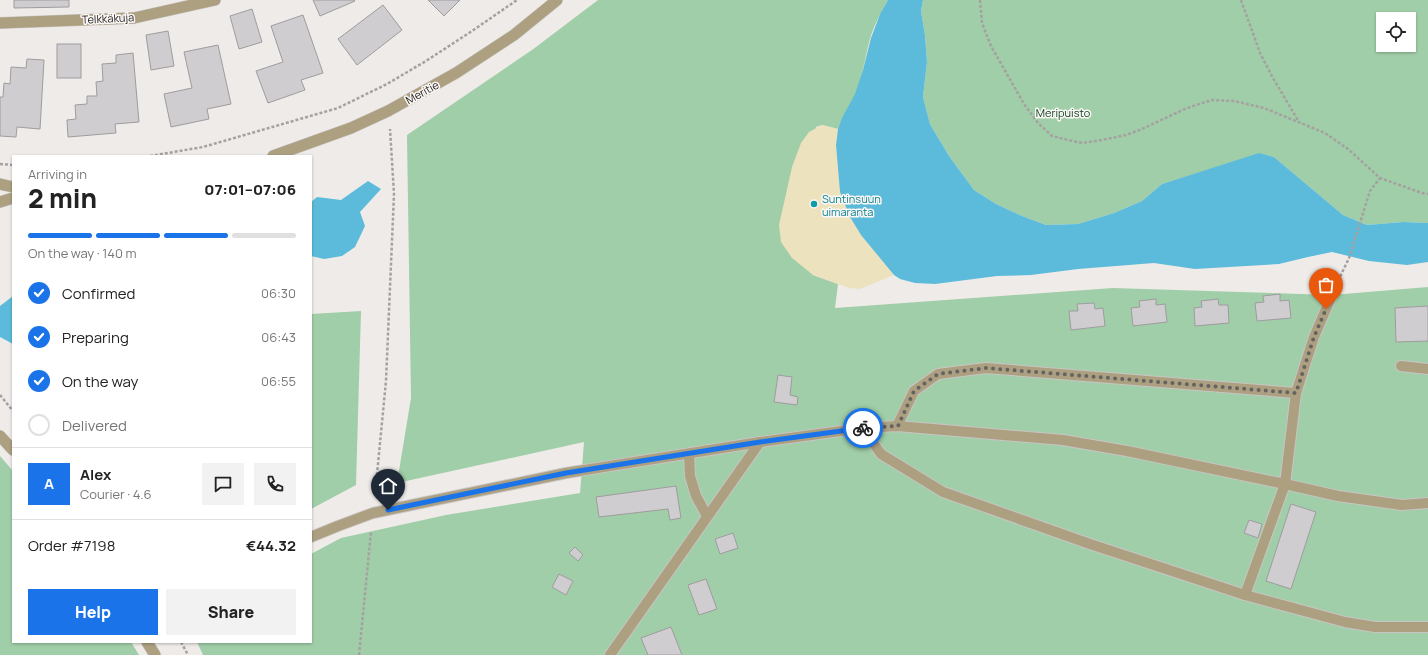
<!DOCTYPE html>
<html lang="en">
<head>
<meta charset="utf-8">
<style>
	:root { --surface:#fff; --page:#f2f2f2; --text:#222; --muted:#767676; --line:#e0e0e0; --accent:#1a73e8 }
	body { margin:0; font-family:Manrope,sans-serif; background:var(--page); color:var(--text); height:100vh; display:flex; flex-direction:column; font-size:15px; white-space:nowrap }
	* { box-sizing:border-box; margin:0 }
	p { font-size:13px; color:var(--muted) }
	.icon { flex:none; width:22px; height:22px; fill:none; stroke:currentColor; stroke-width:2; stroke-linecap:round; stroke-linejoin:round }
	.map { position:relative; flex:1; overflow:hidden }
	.panel { position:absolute; left:12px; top:155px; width:300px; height:488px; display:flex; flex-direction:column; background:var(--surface); border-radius:0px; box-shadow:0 1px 3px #0004 }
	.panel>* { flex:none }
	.buttons { position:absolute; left:1376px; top:12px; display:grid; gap:8px }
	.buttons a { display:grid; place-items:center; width:40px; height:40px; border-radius:0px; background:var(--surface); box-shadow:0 1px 3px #0004; font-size:20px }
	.pin { position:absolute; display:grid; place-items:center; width:34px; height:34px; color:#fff; margin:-41px -17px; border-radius:50% 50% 50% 0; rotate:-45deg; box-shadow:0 0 4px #0007 }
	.pin .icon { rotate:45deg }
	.courier { position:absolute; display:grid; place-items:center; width:40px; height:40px; margin:-20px; border:3px solid #1a73e8; border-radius:50%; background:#fff; color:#222; box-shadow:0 1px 5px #0007 }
	.head em { font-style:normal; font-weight:800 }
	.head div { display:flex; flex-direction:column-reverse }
	.head { display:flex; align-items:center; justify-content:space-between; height:68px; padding:0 16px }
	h1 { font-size:26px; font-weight:800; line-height:30px }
	.bar { display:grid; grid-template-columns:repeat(4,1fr); gap:6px 4px; align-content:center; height:48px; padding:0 16px }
	.bar i { height:5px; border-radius:3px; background:var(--line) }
	.bar .on { background:var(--accent) }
	.bar p { grid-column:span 4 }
	.line { display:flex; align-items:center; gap:10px; padding:0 16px; border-top:1px solid var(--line) }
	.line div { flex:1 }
	.round { display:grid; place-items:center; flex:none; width:42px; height:42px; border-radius:0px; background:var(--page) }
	ol { padding:0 16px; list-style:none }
	li { display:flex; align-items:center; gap:12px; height:44px }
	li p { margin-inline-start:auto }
	li .icon { padding:4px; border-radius:50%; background:var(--accent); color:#fff; stroke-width:4 }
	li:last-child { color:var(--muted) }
	li i { width:22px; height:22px; border:2px solid var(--line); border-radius:50% }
	.action { display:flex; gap:8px; margin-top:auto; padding:8px 16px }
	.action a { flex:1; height:46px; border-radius:0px; background:var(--accent); color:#fff; font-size:16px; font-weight:800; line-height:46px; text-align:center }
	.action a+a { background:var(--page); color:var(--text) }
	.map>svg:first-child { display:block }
	.green { fill:#a0cea8; fill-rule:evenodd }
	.sand { fill:#ece2bd }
	.water { fill:#5cbbda }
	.building { fill:#cfcdd0; stroke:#9e9c9f }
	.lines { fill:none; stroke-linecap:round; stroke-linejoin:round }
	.service-casing { stroke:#c9c5c4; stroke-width:12 }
	.minor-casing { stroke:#c9c5c4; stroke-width:12 }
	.tertiary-casing { stroke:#c9c5c4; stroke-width:12 }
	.path { stroke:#a4a1a0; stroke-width:2.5; stroke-dasharray:3 2; stroke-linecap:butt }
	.service { stroke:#aca081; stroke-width:10 }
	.minor { stroke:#aca081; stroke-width:11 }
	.tertiary { stroke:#aca081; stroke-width:11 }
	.done { stroke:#656362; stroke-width:4; stroke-dasharray:0 7.2 }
	.route { stroke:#1a73e8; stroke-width:5 }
	.culture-dot { fill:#0f9aa8; stroke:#fcf8f6; stroke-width:1.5 }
	.labels { text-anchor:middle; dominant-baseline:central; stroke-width:3; stroke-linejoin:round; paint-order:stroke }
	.street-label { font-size:11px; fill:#1b1a19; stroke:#fcf8f6 }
	.park-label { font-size:11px; fill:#053816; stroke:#fcf8f6 }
	.culture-label { font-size:11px; fill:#0d838f; stroke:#fcf8f6; text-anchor:start }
</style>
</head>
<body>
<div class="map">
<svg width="1428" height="655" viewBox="0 0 1428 655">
	<rect width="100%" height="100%" fill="#efebe9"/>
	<g class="green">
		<path d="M598 0H888C881 12 874 25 870 39 865 57 863 75 856 93 851 105 843 116 838 129L822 125 816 127 813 275 838 284 835 308 1113 288 1332 295 1428 287V655H203L197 642H311V554L341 538 446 515 580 493 584 442 397 483 411 398 407 135 532 50Z"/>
		<path d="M923 0H1428V223L1403 222 1367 225 1343 215 1274 157 1259 154 1162 184 1142 201 1114 213 1078 224 1046 225 1022 216 996 204 974 190 949 156 930 124 923 97 927 62 925 35 921 11ZM1383 19H1409V45H1383Z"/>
		<path d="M361 311 356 485 311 509V314Z"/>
		<path d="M0 456 13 471V642H131L139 655H0Z"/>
	</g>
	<path class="sand" d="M822 125 838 129 836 145 840 192 850 217 861 235 894 275 860 289 849 288 813 275 792 258 781 242 779 225 792 167 801 143 809 132Z"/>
	<g class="water">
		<path d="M888 0H923L921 11 925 35 927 62 923 97 930 124 949 156 974 190 996 204 1022 216 1046 225 1078 224 1114 213 1142 201 1162 184 1259 153 1274 157 1343 215 1367 225 1403 222 1428 223V262L1407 265 1369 261 1332 252 1308 257 1279 264 1195 269 1154 263 1078 269 1031 275 997 276 935 284 915 283 900 279 894 275 861 235 850 217 840 192 836 145 838 129 842 118 855 94 863 70 871 38 880 14Z"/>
		<path d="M368 181 381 189 360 212 365 226 355 247 342 256 324 259 311 256V202L317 197 341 200Z"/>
		<path d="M13 296V344L0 337V306Z"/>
	</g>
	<g class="building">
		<path d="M14 0H69V7L14 8Z"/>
		<path d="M313 0H354L355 1 320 16Z"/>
		<path d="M428 0H460L444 16Z"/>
		<path d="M383 5 402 30 357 65 338 39Z"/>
		<path d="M252 9 262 42 239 49 230 16Z"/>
		<path d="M303 15 323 73 301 80 305 90 268 103 256 71 283 62 271 26Z"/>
		<path d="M168 31 174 66 151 70 146 35Z"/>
		<rect x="57" y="44" width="24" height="34"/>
		<path d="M218 45 231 104 207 109 209 119 171 127 164 94 192 88 184 52Z"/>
		<path d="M133 53 139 122 115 124 116 133 68 137 67 120 76 119 75 105 87 104V96H97L96 82 103 81 102 64 116 63V55Z"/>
		<path d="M27 59 44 60 40 129 17 127 16 137 0 136V97H3L4 83 10 84 11 67 26 68Z"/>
		<path d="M1280 294V301L1289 300 1291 318 1257 321 1255 303 1264 302 1263 296Z"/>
		<path d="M1156 299V305L1165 304 1167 322 1133 326 1131 308 1140 307 1139 301Z"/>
		<path d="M1218 299 1219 305H1228L1229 323 1195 326 1194 308 1202 307 1201 301Z"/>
		<path d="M1094 303 1095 309 1103 308 1105 326 1071 330 1069 311H1078L1077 304Z"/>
		<path d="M1428 306V341L1396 342 1395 308Z"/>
		<path d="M778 375 792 377 790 395 798 397 797 405 774 402Z"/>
		<path d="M676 486 681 518 670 520 668 509 599 517 596 497Z"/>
		<path d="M1291 504 1316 512 1291 589 1266 581Z"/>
		<path d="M1249 520 1262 524 1258 538 1244 533Z"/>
		<path d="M733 533 738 548 720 554 715 539Z"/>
		<path d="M575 547 583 555 578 561 569 553Z"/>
		<path d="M559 574 573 581 566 595 552 587Z"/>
		<path d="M706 579 717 609 699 615 688 585Z"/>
		<path d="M671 627 682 655H648L641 638Z"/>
	</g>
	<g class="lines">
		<defs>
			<g id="service">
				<path d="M1401 366 1428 369"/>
				<path d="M897 426 914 391 938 374 986 368 1296 393"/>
				<path d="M863 428 881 454 943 492 1090 544 1245 595 1345 622 1375 627H1428"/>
				<path d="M689 454 690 476 696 496 707 516"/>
				<path d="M311 537 338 526 373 513 566 473 760 442 863 428 897 426 1063 440 1127 451 1285 484 1338 496 1402 505 1428 503"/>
				<path d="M1245 595 1285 484 1296 393 1314 337 1332 295"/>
				<path d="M610 655 760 442"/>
			</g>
			<g id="minor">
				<path d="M0 23 134 18 215 0"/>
				<path d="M273 156 351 128 388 111 456 73 514 35 557 0"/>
				<path d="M0 184 13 187"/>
				<path d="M0 202 13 198"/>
			</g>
			<g id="tertiary">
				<path d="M0 436 13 450"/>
				<path d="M147 642 155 655"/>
			</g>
		</defs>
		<use href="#service" class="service-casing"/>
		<use href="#minor" class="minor-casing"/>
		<use href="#tertiary" class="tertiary-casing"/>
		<g class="path">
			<path d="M980 0 982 23 991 46 1024 104 1038 123 1052 136 1064 139 1082 143 1102 140 1126 135 1142 129 1187 108 1212 100 1234 101 1264 108 1325 133 1348 149 1380 178 1422 193 1428 194"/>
			<path d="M1241 0 1260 53 1273 78 1299 122"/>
			<path d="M150 156 203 147 338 108 387 84 426 61 472 31 517 0"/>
			<path d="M0 164 13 165"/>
			<path d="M1338 281 1349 258 1370 191 1380 178"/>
			<path d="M0 395 13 411"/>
			<path d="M375 495 386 381 394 194 390 129"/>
			<path d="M181 642 188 655"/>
			<path d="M359 655 371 532"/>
		</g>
		<use href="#service" class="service"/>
		<use href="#minor" class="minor"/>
		<use href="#tertiary" class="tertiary"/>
	</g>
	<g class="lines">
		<path class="done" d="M863 428 898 426 914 391 938 374 986 368 1296 393 1314 337 1326 309"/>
		<path class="route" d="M388 510 566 473 760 442 863 428"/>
	</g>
	<circle class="culture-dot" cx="814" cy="204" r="4"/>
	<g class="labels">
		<g class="street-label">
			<text transform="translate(108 18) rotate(-3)">Telkkäkuja</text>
			<text transform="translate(422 92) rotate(-29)">Meritie</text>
		</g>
		<g class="park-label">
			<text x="1063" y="112">Meripuisto</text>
		</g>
		<g class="culture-label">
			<text x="822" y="198">Suntinsuun<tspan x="822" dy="13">uimaranta</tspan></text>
		</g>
	</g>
</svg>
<div class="buttons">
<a><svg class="icon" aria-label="locate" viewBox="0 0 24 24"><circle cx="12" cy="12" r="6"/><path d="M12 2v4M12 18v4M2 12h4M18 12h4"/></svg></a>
</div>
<div class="pin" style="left:1326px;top:309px;background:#ea580c"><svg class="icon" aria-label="bag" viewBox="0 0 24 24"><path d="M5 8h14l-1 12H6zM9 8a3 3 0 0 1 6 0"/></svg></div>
<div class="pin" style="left:388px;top:510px;background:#1f2937"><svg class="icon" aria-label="home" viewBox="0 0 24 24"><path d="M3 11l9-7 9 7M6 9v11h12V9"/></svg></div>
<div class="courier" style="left:863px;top:428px"><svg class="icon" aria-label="bike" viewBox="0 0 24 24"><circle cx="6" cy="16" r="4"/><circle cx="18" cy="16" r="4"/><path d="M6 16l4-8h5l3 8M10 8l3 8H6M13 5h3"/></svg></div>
<section class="panel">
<div class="head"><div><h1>2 min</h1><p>Arriving in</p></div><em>07:01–07:06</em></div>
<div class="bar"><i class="on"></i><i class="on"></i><i class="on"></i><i></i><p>On the way · 140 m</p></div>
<ol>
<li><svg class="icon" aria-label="check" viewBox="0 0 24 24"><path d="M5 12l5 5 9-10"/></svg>Confirmed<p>06:30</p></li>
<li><svg class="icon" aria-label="check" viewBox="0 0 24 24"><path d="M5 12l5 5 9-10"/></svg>Preparing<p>06:43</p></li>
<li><svg class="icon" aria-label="check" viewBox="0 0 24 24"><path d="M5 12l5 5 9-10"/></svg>On the way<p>06:55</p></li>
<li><i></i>Delivered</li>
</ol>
<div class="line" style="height:72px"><b class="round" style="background:var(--accent);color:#fff">A</b><div><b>Alex</b><p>Courier · 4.6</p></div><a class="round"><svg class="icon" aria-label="chat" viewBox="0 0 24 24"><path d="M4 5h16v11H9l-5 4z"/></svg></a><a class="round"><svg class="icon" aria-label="phone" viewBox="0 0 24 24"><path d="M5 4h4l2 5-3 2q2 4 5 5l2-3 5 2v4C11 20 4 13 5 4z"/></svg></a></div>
<div class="line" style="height:52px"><div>Order #7198</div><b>€44.32</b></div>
<div class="action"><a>Help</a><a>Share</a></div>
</section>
</div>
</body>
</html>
